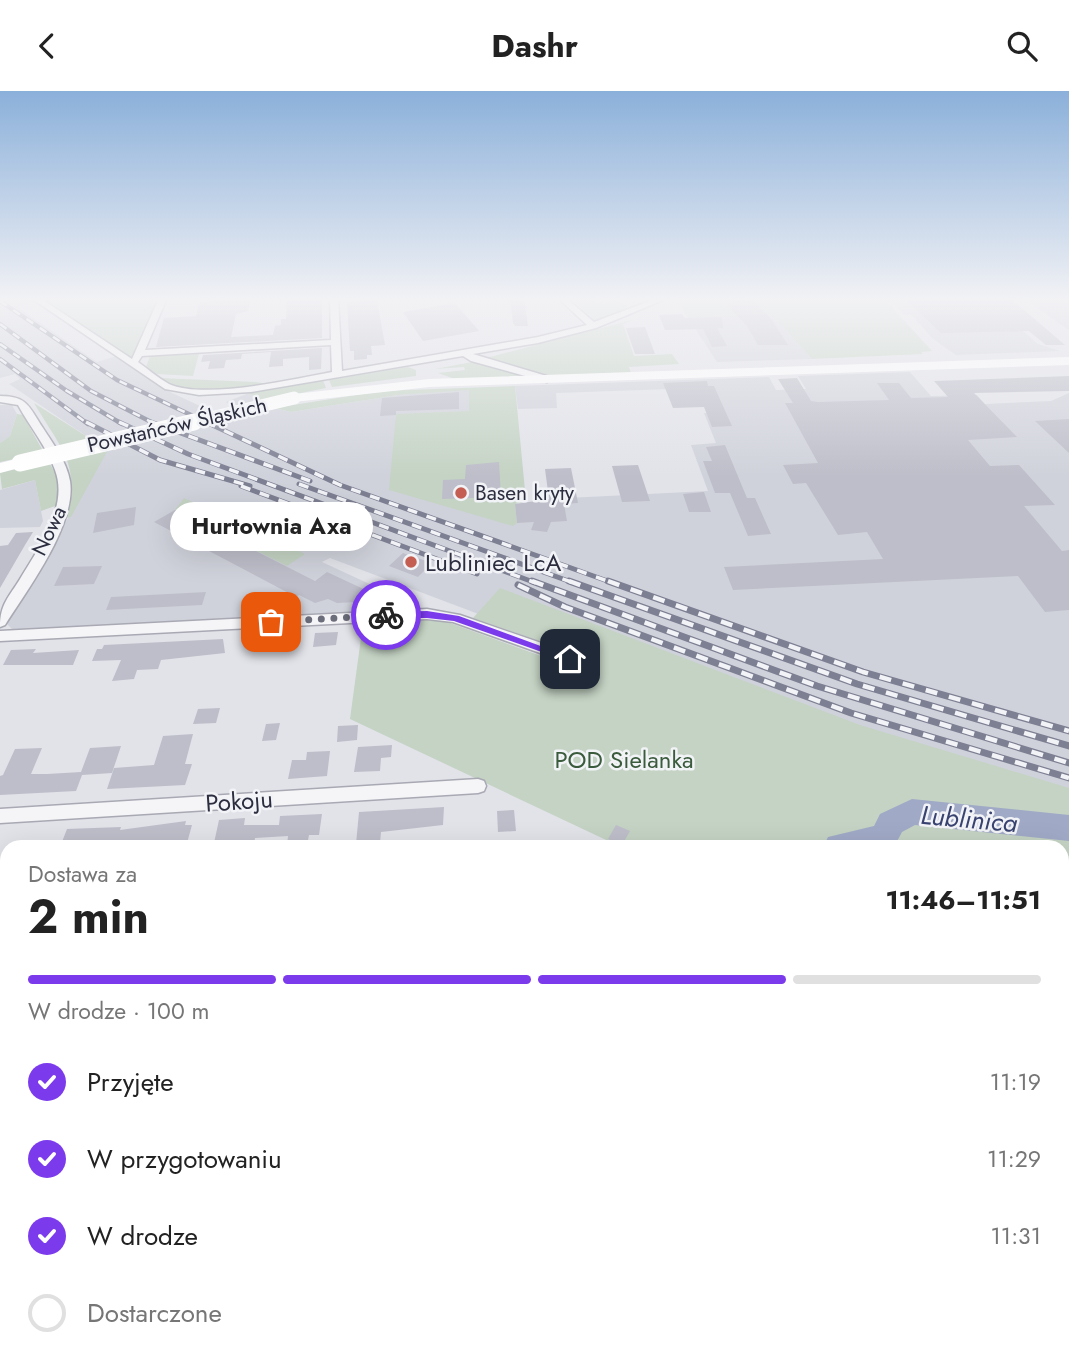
<!DOCTYPE html>
<html lang="pl">
<head>
<meta charset="utf-8">
<style>
	:root { --surface:#fff; --page:#f2f2f2; --text:#222; --muted:#767676; --line:#e0e0e0; --accent:#7c3aed }
	body { margin:0; font-family:Jost,sans-serif; background:var(--page); color:var(--text); height:100vh; display:flex; flex-direction:column; font-size:26px; white-space:nowrap }
	* { box-sizing:border-box; margin:0 }
	p { font-size:23px; color:var(--muted) }
	.icon { flex:none; width:38px; height:38px; fill:none; stroke:currentColor; stroke-width:2; stroke-linecap:round; stroke-linejoin:round }
	.map { position:relative; flex:1; overflow:hidden }
	.details { position:absolute; left:0px; top:749px; width:1069px; height:527px; display:flex; flex-direction:column; background:var(--surface); border-radius:21px 21px 0 0; box-shadow:0 7px 28px #0002 }
	.details>* { flex:none }
	.pin { position:absolute; display:grid; place-items:center; width:60px; height:60px; color:#fff; margin:-30px; border-radius:14px; box-shadow:0 4px 10px #0006 }
	.courier { position:absolute; display:grid; place-items:center; width:70px; height:70px; margin:-35px; border:5px solid #7c3aed; border-radius:50%; background:#fff; color:#222; box-shadow:0 2px 9px #0007 }
	.bubble { position:absolute; height:49px; border-radius:24px; background:var(--surface); box-shadow:0 7px 28px #0002; font-size:23px; font-weight:700; line-height:49px; text-align:center }
	.head em { font-style:normal; font-weight:700 }
	.head div { display:flex; flex-direction:column-reverse }
	.head { display:flex; align-items:center; justify-content:space-between; height:119px; padding:0 28px }
	h1 { font-size:46px; font-weight:700; line-height:52px }
	.bar { display:grid; grid-template-columns:repeat(4,1fr); gap:10px 7px; align-content:center; height:84px; padding:0 28px }
	.bar i { height:9px; border-radius:5px; background:var(--line) }
	.bar .selected { background:var(--accent) }
	.bar p { grid-column:span 4 }
	ol { padding:0 28px; list-style:none }
	li { display:flex; align-items:center; gap:21px; height:77px }
	li p { margin-inline-start:auto }
	li .icon { padding:7px; border-radius:50%; background:var(--accent); color:#fff; stroke-width:4 }
	li:last-child { color:var(--muted) }
	li i { width:38px; height:38px; border:4px solid var(--line); border-radius:50% }
	header { display:flex; justify-content:space-between; align-items:center; height:91px; padding:0 28px; background:var(--surface); font-size:32px; font-weight:700 }
	.map>svg:first-child { display:block }
	.built { fill:#d0d2db }
	.green { fill:#c4d3c4 }
	.water { fill:#a0a9c6 }
	.lines { fill:none; stroke-linecap:round; stroke-linejoin:round }
	.river { fill:#a0a9c6; fill-rule:evenodd }
	.building { fill:#bdbec9 }
	.street-casing { stroke:#a8a9b3; stroke-width:3 }
	.street { fill:#f5f5f8; fill-rule:evenodd }
	.secondary { fill:#fff; fill-rule:evenodd }
	.rail-far2-casing { stroke:#7d7f92; stroke-width:4.5 }
	.rail-far1-casing { stroke:#7d7f92; stroke-width:5 }
	.rail-casing { stroke:#7d7f92; stroke-width:7 }
	.rail-far2 { stroke:#f2f3f7; stroke-width:2.5; stroke-dasharray:8; stroke-linecap:butt }
	.rail-far1 { stroke:#f2f3f7; stroke-width:3.5; stroke-dasharray:10; stroke-linecap:butt }
	.rail { stroke:#f2f3f7; stroke-width:4.5; stroke-dasharray:12; stroke-linecap:butt }
	.secondary-bridge-far1 { stroke:#fff; stroke-width:13 }
	.secondary-bridge { stroke:#fff; stroke-width:17 }
	.route { fill:#7c3aed }
	.done { stroke:#6c6d7b; stroke-width:7; stroke-dasharray:0 12.6 }
	.poi-dot { fill:#c45e52; stroke:#f2f3f7; stroke-width:2.5 }
	.labels { text-anchor:middle; dominant-baseline:central; stroke-width:5; stroke-linejoin:round; paint-order:stroke }
	.far-street-label { font-size:21px; fill:#2c2e40; stroke:#f2f3f7 }
	.far-poi-label { font-size:21px; fill:#2c2e40; stroke:#f2f3f7; text-anchor:start }
	.poi-label { font-size:24px; fill:#2c2e40; stroke:#f2f3f7; text-anchor:start }
	.park-label { font-size:24px; fill:#3a5b3c; stroke:#f2f3f7 }
	.street-label { font-size:24px; fill:#2c2e40; stroke:#f2f3f7 }
	.water-label { font-size:26px; font-style:italic; fill:#394371; stroke:#f2f3f7 }
</style>
</head>
<body>
<header><svg class="icon" aria-label="back" viewBox="0 0 24 24"><path d="M15 5l-7 7 7 7"/></svg>Dashr<svg class="icon" aria-label="search" viewBox="0 0 24 24"><circle cx="10" cy="10" r="6"/><path d="M15 15l6 6"/></svg></header>
<div class="map">
<svg width="1069" height="1275" viewBox="0 0 1069 1275">
	<rect width="100%" height="100%" fill="#e2e3e9"/>
	<g class="built">
		<path d="M0 207H30L35 210 17 216 97 271 116 265 168 300 232 330 244 324 226 311 249 302 269 316 291 321 398 304 469 298V320L517 432 515 413 547 411V408L708 400 691 354 716 352 704 322H710L699 297 556 302 557 317 518 318 515 295 769 286 776 299 806 298 798 285 910 281 931 305 977 304 985 313 1051 310 1069 302V701L497 530 330 467 322 471 389 502V521L14 540 7 533 107 359 9 293 20 288 15 283 0 287Z"/>
		<path d="M686 207H757L812 268 717 271 677 210Z"/>
		<path d="M888 207H1014L986 208 1038 253 1060 260 956 264 932 247 912 224H904Z"/>
		<path d="M1023 207H1069V239Z"/>
		<path d="M0 314H12L17 323 10 345 0 352Z"/>
		<path d="M35 389 43 430 40 436 0 437V399Z"/>
	</g>
	<g class="green">
		<path d="M43 207H158L137 263 130 268Z"/>
		<path d="M570 207H590L604 213 614 209 628 215 625 217 629 219 595 229Z"/>
		<path d="M686 207H720L728 215 762 213 757 207H887L892 211 888 212 932 260 921 261 923 263 812 268 772 224 688 226 678 210Z"/>
		<path d="M636 228 623 233 634 265 672 263 679 273 629 276 631 282 553 285 482 268Z"/>
		<path d="M199 263 193 285 157 283 146 276 150 265Z"/>
		<path d="M472 271 518 284 521 286 455 288 438 282 465 279 464 276 435 278Z"/>
		<path d="M408 276 416 279V285L332 296 329 289Z"/>
		<path d="M159 287 256 291 267 293C231 298 192 306 159 287Z"/>
		<path d="M323 289 326 297 260 310 249 302Z"/>
		<path d="M515 295 526 410 515 413 517 432 513 435 389 399 396 323 469 320V299L398 304 291 321 274 317 382 300Z"/>
		<path d="M34 312 108 359 71 426 63 428C85 377 59 355 34 312Z"/>
		<path d="M17 323 23 324 59 389 58 414 41 420 35 389 2 398 0 382 32 374 28 365 0 371V352L10 345Z"/>
		<path d="M184 407 305 463 287 475 175 419Z"/>
		<path d="M500 497 860 634 1069 697V874L1062 875V756H621L350 628 363 532 442 529 577 578 583 569 577 563 473 527Z"/>
		<path d="M7 1151V1264L0 1262V1156Z"/>
		<path d="M20 1269H117L113 1275H38Z"/>
		<path d="M142 1269H380L379 1275H139Z"/>
	</g>
	<path class="water" d="M0 964 7 965V1151L0 1156Z"/>
	<g class="lines">
		<path class="river" d="M912 708 1069 724V750L915 734 902 741 894 756H823L828 746 874 735 880 723Z"/>
	</g>
	<g class="building">
		<path d="M223 207H251L248 220 236 223 231 246 273 244 275 235 281 234V228H286L287 207H322V247L156 256 164 227 196 225 199 211 222 210Z"/>
		<path d="M510 207H524L528 235H515L513 232Z"/>
		<path d="M734 207H751L772 229 788 254H758L747 235 725 212 738 211Z"/>
		<path d="M904 207H1010L1065 254H1046L1029 240 941 242Z"/>
		<path d="M377 209 385 254 371 255 372 264H367V268L354 269V260H350L347 211Z"/>
		<path d="M455 212 479 240 423 250 403 221Z"/>
		<path d="M682 223 685 227 722 226 723 237H717L727 255 712 256 703 238 665 239 659 224Z"/>
		<path d="M645 236 655 263H635L626 237Z"/>
		<path d="M322 257 321 278 309 279V266L283 268V275L269 276 271 261 242 263 241 268 226 269 224 277 208 278 210 270 201 271 203 264Z"/>
		<path d="M1069 285V300L974 302 1017 346 968 349 990 375 1019 374 1055 414 1024 415 1062 460 1069 459V519L1045 521 1018 485 733 499 724 476 883 468 867 441 838 444 806 392 793 393 783 374 818 372 785 312H793L778 288 797 287 811 310 818 311 889 309 877 292H899L911 307 948 306 934 290Z"/>
		<path d="M707 290 708 295H714L732 335 712 336 704 316 673 317 663 292Z"/>
		<path d="M459 301V318L396 320V324L380 325 382 307Z"/>
		<path d="M1069 328V362L1035 330Z"/>
		<path d="M725 354 747 407H755L771 443 748 445 730 402H715L703 370H712L706 356Z"/>
		<path d="M499 371 501 406 442 408 443 389 465 388 466 374Z"/>
		<path d="M638 374 650 410 622 411 612 375Z"/>
		<path d="M571 377 578 412 564 413 567 430 551 431 547 441 531 439 534 431 517 432 515 413 549 408 545 378Z"/>
		<path d="M704 401 711 421H689L683 403Z"/>
		<path d="M136 416 134 434 93 442 97 422Z"/>
		<path d="M175 419 315 490 327 481 370 501 357 511 337 512 328 508 315 512 299 504 296 506 154 431Z"/>
		<path d="M33 441 25 454 0 497V455L8 454 16 442Z"/>
		<path d="M403 462 432 472 418 486 389 475Z"/>
		<path d="M102 475 94 493 54 495 63 476Z"/>
		<path d="M206 501 202 514 106 519 111 506Z"/>
		<path d="M338 541 336 554 313 556 315 542Z"/>
		<path d="M281 544 278 559 255 560 258 545Z"/>
		<path d="M223 548 225 562 161 569 158 578 137 579 134 588 112 590 121 569 92 570 97 558H102L104 554Z"/>
		<path d="M36 558 33 562 79 559 73 574H3L11 559Z"/>
		<path d="M220 617 216 632 193 633 198 618Z"/>
		<path d="M280 632 276 649 262 650 266 633Z"/>
		<path d="M358 634 357 649 337 651 338 635Z"/>
		<path d="M193 643 185 673H192L185 694 107 698 114 677 154 674 163 645Z"/>
		<path d="M392 654 391 666 381 667 380 680 354 681 358 656Z"/>
		<path d="M121 655 112 682 82 684 76 700 0 704V685L3 684 15 658 42 657 31 683H47L81 681 90 657Z"/>
		<path d="M330 660 327 685 288 688 292 669H306L307 661Z"/>
		<path d="M444 716 443 734 381 741 380 752 356 753 359 721Z"/>
		<path d="M514 719 516 740 498 741 497 720Z"/>
		<path d="M322 723 319 744H309L307 754 287 755 288 745 255 747 254 754 239 755 240 750 214 752 219 729 245 727 244 734H279L280 725Z"/>
		<path d="M186 730 185 734H192L187 752 133 756H60L67 738 121 736 120 739Z"/>
		<path d="M616 734 630 740 622 754 608 748Z"/>
	</g>
	<g class="lines">
		<defs>
			<g id="street">
				<path d="M31 207H40L132 268 159 207H167L145 259 331 249 330 207H338L342 280 538 246 587 234 558 207H566L594 231 658 207H668L596 237 538 252 473 263 550 286 552 288 547 291 471 270 463 265 251 301 199 304 165 298ZM331 254 332 281C293 288 205 309 169 293 158 287 148 278 138 271L142 265Z"/>
				<path d="M0 305C28 305 29 316 43 337 53 353 67 371 70 390 77 433 27 499 5 534L0 536C0 513 9 506 20 488 38 458 69 416 55 379 47 356 30 336 18 314L0 311Z"/>
				<path d="M427 518 460 524 576 564 578 568 571 573 453 531 427 528 0 550V540Z"/>
				<path d="M478 688 484 690 486 695 484 700 478 702 0 732V718Z"/>
				<path d="M1069 874V894L1062 896V876Z"/>
				<path d="M115 1269H142L140 1275H113Z"/>
			</g>
		</defs>
		<use href="#street" class="street-casing"/>
		<use href="#street" class="street"/>
		<g class="secondary">
			<path d="M1069 266V274L429 296 294 311 287 307 294 303 429 288Z"/>
			<path d="M20 367 28 372 26 375 0 382V372Z"/>
		</g>
		<defs>
			<g id="rail-far2">
				<path d="M0 210 117 289 210 333"/>
				<path d="M0 233 91 300 155 333"/>
				<path d="M0 253 67 300 122 333"/>
				<path d="M0 268 88 333"/>
			</g>
			<g id="rail-far1">
				<path d="M86 331 160 369 250 395"/>
				<path d="M119 331 188 363 536 492"/>
				<path d="M151 331 310 390"/>
				<path d="M206 331 340 394 613 492"/>
				<path d="M299 393 574 492"/>
				<path d="M241 395 477 483"/>
			</g>
			<g id="rail">
				<path d="M532 490 817 595 1069 672"/>
				<path d="M569 490 857 593 1069 655"/>
				<path d="M608 490 863 581 1069 640"/>
				<path d="M518 494 565 516 851 622 1069 687"/>
			</g>
		</defs>
		<use href="#rail-far2" class="rail-far2-casing"/>
		<use href="#rail-far1" class="rail-far1-casing"/>
		<use href="#rail" class="rail-casing"/>
		<use href="#rail-far2" class="rail-far2"/>
		<use href="#rail-far1" class="rail-far1"/>
		<use href="#rail" class="rail"/>
		<path class="secondary-bridge-far1" d="M186 333 294 307"/>
		<path class="secondary-bridge" d="M20 372 194 331"/>
	</g>
	<linearGradient id="sky" x2="0" y2="1"><stop stop-color="#8bb0da"/><stop offset="0.54" stop-color="#f2f2f5"/><stop offset="1" stop-color="#f2f2f5" stop-opacity="0"/></linearGradient>
	<rect width="1069" height="385" fill="url(#sky)"/>
	<path class="route" d="M427 520 459 525 576 568 567 570 454 530 427 527H386L381 524 386 521Z"/>
	<g class="lines">
		<path class="done" d="M271 531 386 524"/>
	</g>
	<g class="poi-dot">
		<circle cx="461" cy="402" r="7"/>
		<circle cx="411" cy="471" r="7"/>
	</g>
	<g class="labels">
		<g class="far-street-label">
			<text transform="translate(177 334) rotate(-13)">Powstańców Śląskich</text>
			<text transform="translate(49 440) rotate(-64)">Nowa</text>
		</g>
		<g class="far-poi-label">
			<text x="475" y="402">Basen kryty</text>
		</g>
		<g class="poi-label">
			<text x="425" y="471">Lubliniec LcA</text>
		</g>
		<g class="park-label">
			<text x="624" y="668">POD Sielanka</text>
		</g>
		<g class="street-label">
			<text transform="translate(239 710) rotate(-4)">Pokoju</text>
		</g>
		<g class="water-label">
			<text transform="translate(969 728) rotate(5)">Lublinica</text>
		</g>
	</g>
</svg>
<div class="pin" style="left:271px;top:531px;background:#ea580c"><svg class="icon" aria-label="bag" viewBox="0 0 24 24"><path d="M5 8h14l-1 12H6zM9 8a3 3 0 0 1 6 0"/></svg></div>
<div class="pin" style="left:570px;top:568px;background:#1f2937"><svg class="icon" aria-label="home" viewBox="0 0 24 24"><path d="M3 11l9-7 9 7M6 9v11h12V9"/></svg></div>
<div class="courier" style="left:386px;top:524px"><svg class="icon" aria-label="bike" viewBox="0 0 24 24"><circle cx="6" cy="16" r="4"/><circle cx="18" cy="16" r="4"/><path d="M6 16l4-8h5l3 8M10 8l3 8H6M13 5h3"/></svg></div>
<div class="bubble" style="left:170px;top:411px;width:203px">Hurtownia Axa</div>
<section class="details">
<div class="head"><div><h1>2 min</h1><p>Dostawa za</p></div><em>11:46–11:51</em></div>
<div class="bar"><i class="selected"></i><i class="selected"></i><i class="selected"></i><i></i><p>W drodze · 100 m</p></div>
<ol>
<li><svg class="icon" aria-label="check" viewBox="0 0 24 24"><path d="M5 12l5 5 9-10"/></svg>Przyjęte<p>11:19</p></li>
<li><svg class="icon" aria-label="check" viewBox="0 0 24 24"><path d="M5 12l5 5 9-10"/></svg>W przygotowaniu<p>11:29</p></li>
<li><svg class="icon" aria-label="check" viewBox="0 0 24 24"><path d="M5 12l5 5 9-10"/></svg>W drodze<p>11:31</p></li>
<li><i></i>Dostarczone</li>
</ol>
</section>
</div>
</body>
</html>
